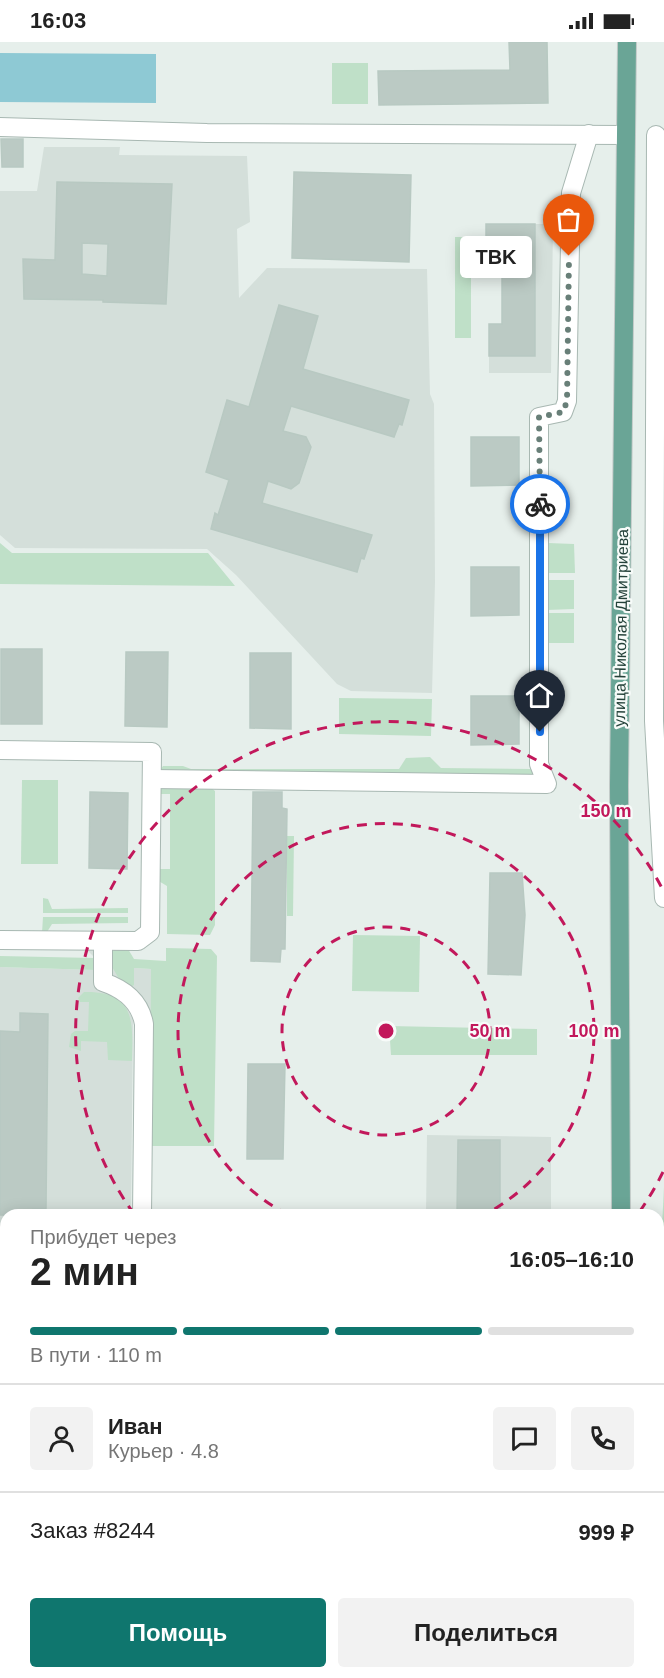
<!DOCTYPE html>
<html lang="ru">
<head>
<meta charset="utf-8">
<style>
	:root { --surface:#fff; --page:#f2f2f2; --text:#222; --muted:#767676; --line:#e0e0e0; --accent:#0f766e }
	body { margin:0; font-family:Helvetica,sans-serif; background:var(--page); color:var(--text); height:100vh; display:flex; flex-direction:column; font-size:22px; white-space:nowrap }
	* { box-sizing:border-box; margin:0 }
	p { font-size:20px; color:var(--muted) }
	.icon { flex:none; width:33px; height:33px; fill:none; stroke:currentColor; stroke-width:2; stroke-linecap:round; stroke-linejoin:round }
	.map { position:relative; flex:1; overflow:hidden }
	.details { position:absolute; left:0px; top:1167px; width:664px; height:470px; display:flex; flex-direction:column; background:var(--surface); border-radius:18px 18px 0 0; box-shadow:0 3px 15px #0003 }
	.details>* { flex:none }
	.pin { position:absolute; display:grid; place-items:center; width:51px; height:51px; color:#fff; margin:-62px -26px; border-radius:50% 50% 50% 0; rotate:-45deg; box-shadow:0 0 6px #0007 }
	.pin .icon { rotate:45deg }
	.courier { position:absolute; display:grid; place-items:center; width:60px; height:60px; margin:-30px; border:4px solid #1a73e8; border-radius:50%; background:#fff; color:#222; box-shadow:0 2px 8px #0007 }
	.bubble { position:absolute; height:42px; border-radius:6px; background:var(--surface); box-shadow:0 3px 15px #0003; font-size:20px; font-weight:700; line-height:42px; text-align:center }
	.summary em { font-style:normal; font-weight:700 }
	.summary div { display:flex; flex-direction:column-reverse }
	.summary { display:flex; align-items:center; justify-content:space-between; height:102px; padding:0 30px }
	h1 { font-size:39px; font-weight:700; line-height:45px }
	.bar { display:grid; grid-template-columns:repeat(4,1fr); gap:9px 6px; align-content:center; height:72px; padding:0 30px }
	.bar i { height:8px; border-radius:4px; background:var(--line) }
	.bar .on { background:var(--accent) }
	.bar p { grid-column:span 4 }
	.line { display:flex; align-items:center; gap:15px; padding:0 30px; border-top:2px solid var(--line) }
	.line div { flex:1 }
	.round { display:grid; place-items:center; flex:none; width:63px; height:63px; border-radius:6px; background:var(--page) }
	.primary-button { display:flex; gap:12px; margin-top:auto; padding:12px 30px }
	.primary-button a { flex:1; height:69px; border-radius:6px; background:var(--accent); color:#fff; font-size:24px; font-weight:700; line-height:69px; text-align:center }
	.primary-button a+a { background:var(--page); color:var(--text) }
	.status { display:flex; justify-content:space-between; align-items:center; height:42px; padding:0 30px; background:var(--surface); direction:ltr }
	.status svg { height:16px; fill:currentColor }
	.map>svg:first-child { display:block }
	.built { fill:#d4dfda }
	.green { fill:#bfe0c8 }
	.water { fill:#8ec9d4 }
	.building { fill:#bbcac4; stroke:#b8c9c2; stroke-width:1.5; fill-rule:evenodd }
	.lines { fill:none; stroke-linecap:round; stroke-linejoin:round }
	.minor-casing { stroke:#a8b8b2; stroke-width:20 }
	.major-casing { stroke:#c2cac8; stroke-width:20 }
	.minor { stroke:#fff; stroke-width:18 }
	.major { stroke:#6aa596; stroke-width:18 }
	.done { stroke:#687f78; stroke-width:6; stroke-dasharray:0 10.8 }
	.route { stroke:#1a73e8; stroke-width:8 }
	.ring { fill:none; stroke:#c2185b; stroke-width:3; stroke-dasharray:10 8 }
	.labels { text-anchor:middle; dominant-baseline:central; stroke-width:4.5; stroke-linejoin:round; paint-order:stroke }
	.street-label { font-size:16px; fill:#24423a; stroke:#f7fbf9 }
	.centre { fill:#c2185b; stroke:#f7fbf9; stroke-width:3 }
	.ring-label { font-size:18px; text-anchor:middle; font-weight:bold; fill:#c2185b; stroke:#f7fbf9; stroke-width:4.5; stroke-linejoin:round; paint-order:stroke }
</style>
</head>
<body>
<div class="status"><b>16:03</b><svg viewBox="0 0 49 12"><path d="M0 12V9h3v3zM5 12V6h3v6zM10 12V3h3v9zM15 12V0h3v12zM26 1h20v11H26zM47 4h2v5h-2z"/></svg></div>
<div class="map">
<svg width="664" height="1636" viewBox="0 0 664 1636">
	<rect width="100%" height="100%" fill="#e6efeb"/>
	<g class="built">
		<path d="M44 105H120L119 113 247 114 250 180 237 187 239 256 267 226 427 227 430 352 434 362 435 540 432 651 351 649 337 642 236 533 207 507 15 506 0 493V149H37Z"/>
		<path d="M535 182H553L551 331H489V314H535Z"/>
		<path d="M87 908H114L107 916 124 941 134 942V926L151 927V970L133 978 131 1173H6V1422H0V925L94 928 95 916Z"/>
		<path d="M427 1093 551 1095V1173H426Z"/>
	</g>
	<g class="green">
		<rect x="332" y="21" width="36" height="41"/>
		<rect x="455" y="195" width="16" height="101"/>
		<path d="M0 501 12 511H208L235 544 0 542Z"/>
		<path d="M548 501 574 502 575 531H547Z"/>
		<path d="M548 538H574V567L547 568Z"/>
		<path d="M548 571H574V601H547Z"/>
		<path d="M339 656 432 657 431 694 339 692Z"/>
		<path d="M430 715 441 726 531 727 535 733 157 732 163 724H183L191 727H399L406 716Z"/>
		<path d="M22 738H58V822H21Z"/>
		<path d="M162 745 211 746 215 749V883L210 893 167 892V844L157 838V827H170V752H157Z"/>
		<path d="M287 794H294L293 874H287Z"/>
		<path d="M43 856 48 857 52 867 128 866V871H43Z"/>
		<path d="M43 875H128V881L52 882 47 890 42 891Z"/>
		<path d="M353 893 420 894 419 950 352 949Z"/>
		<path d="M122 905 128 907 134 917 166 919V906L211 907 217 914 214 1104H150L151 927 134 926V943L130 945 118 935 107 916 114 908Z"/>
		<path d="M0 914 95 916 94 928 0 925Z"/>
		<path d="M84 950C135 949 133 978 132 1019L108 1018 107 1000 81 999V1009L69 1005 71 992 75 989H88L89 960H80L78 956Z"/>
		<path d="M389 984 537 987V1013H391Z"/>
		<path d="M664 1145V1387H659L658 1187 662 1184Z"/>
		<path d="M0 1346 6 1347V1415H0Z"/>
		<path d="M0 1478H6V1630H543L542 1636H0Z"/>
	</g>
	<path class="water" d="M0 11 156 12V61L0 60Z"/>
	<g class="building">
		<path d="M509 0H547L548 61 379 63 378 29 510 28Z"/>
		<path d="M1 97H23V125H2Z"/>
		<path d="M294 130 411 133 409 220 292 216Z"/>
		<path d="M57 140 172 142 166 262 103 260V258L24 257 23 217 55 218ZM82 201 108 202 107 234 82 232Z"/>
		<path d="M486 182H535V314H489V282H502V214H486Z"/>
		<path d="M279 263 318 274 303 327 409 358 402 383 399 382 394 395 291 364 283 389 306 395 311 405 299 441 291 447 268 439 262 461 372 493 364 517 361 516 357 530 211 487 215 471 218 473 229 438 206 430 227 358 249 365Z"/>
		<path d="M471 395H519V443L471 444Z"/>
		<path d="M471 525H519V573L471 574Z"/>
		<rect x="1" y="607" width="41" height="75"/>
		<path d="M126 610H168L167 685 125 684Z"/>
		<path d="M250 611H291V687L250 686Z"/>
		<path d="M471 654H519V702L471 703Z"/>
		<path d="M90 750 128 751 127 827 89 826Z"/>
		<path d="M253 750H282V766L287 767 285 907H281L280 920 251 919Z"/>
		<path d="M490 831H522L525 873 521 933 488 932Z"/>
		<path d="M20 971 48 972 46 1167H33V1173H0V989L20 990Z"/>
		<path d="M248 1022H285L283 1117H247Z"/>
		<path d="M458 1098H500V1173H457Z"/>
	</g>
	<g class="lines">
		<defs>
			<g id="minor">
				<path d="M0 85 207 91 626 93"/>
				<path d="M656 93 654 679 664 856"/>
				<path d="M0 708 152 710 150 890 138 899 0 898"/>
				<path d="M152 737 547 742 539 722V375L563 370 567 359 571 151 589 92"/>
				<path d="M103 899V940C124 947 140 959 144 982L142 1173"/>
				<path d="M0 1199H6"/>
				<path d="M658 1506 664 1507"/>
			</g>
			<g id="major">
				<path d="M621 1173 619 743 627 0"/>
				<path d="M658 1410H664"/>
				<path d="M0 1438H6"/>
				<path d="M595 1630V1636"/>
			</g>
		</defs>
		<use href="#minor" class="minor-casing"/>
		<use href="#major" class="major-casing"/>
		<use href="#minor" class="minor"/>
		<use href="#major" class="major"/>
	</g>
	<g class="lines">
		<path class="done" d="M540 462 539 375 563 370 567 359 569 214"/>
		<path class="route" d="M540 462V690"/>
	</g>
	<g class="ring">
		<circle cx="386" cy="989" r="104"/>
		<path d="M288 1173A208 208 0 1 1 484 1173"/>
		<path d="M663 1130A311 311 0 0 1 638 1172M134 1172A311 311 0 1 1 663 848"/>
	</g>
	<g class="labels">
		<g class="street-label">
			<text transform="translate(621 586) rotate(-89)">улица Николая Дмитриева</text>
		</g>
	</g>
	<circle cx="386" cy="989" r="9" class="centre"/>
	<g class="ring-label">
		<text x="606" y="775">150 m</text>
		<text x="490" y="995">50 m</text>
		<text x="594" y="995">100 m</text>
	</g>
</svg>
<div class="pin" style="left:569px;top:214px;background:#ea580c"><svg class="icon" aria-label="bag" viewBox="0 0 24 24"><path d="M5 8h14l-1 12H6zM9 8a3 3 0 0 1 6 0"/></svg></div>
<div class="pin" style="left:540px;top:690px;background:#1f2937"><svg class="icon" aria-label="home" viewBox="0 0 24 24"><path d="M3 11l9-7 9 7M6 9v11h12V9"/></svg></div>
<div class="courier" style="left:540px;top:462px"><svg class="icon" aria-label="bike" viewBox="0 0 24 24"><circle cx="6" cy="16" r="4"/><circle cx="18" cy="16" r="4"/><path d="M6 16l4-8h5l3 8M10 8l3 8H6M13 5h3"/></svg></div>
<div class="bubble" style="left:460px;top:194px;width:72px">TBK</div>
<section class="details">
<div class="summary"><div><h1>2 мин</h1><p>Прибудет через</p></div><em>16:05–16:10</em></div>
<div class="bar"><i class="on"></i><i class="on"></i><i class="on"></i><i></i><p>В пути · 110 m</p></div>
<div class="line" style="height:108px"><a class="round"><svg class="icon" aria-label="person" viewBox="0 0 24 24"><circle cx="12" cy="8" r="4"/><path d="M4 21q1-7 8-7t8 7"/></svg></a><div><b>Иван</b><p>Курьер · 4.8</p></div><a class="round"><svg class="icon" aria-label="chat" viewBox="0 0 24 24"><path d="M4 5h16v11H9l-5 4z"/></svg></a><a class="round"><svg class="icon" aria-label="phone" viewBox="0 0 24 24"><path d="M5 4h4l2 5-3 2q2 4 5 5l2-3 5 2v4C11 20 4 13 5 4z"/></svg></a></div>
<div class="line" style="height:78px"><div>Заказ #8244</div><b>999 ₽</b></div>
<div class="primary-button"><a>Помощь</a><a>Поделиться</a></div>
</section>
</div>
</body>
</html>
